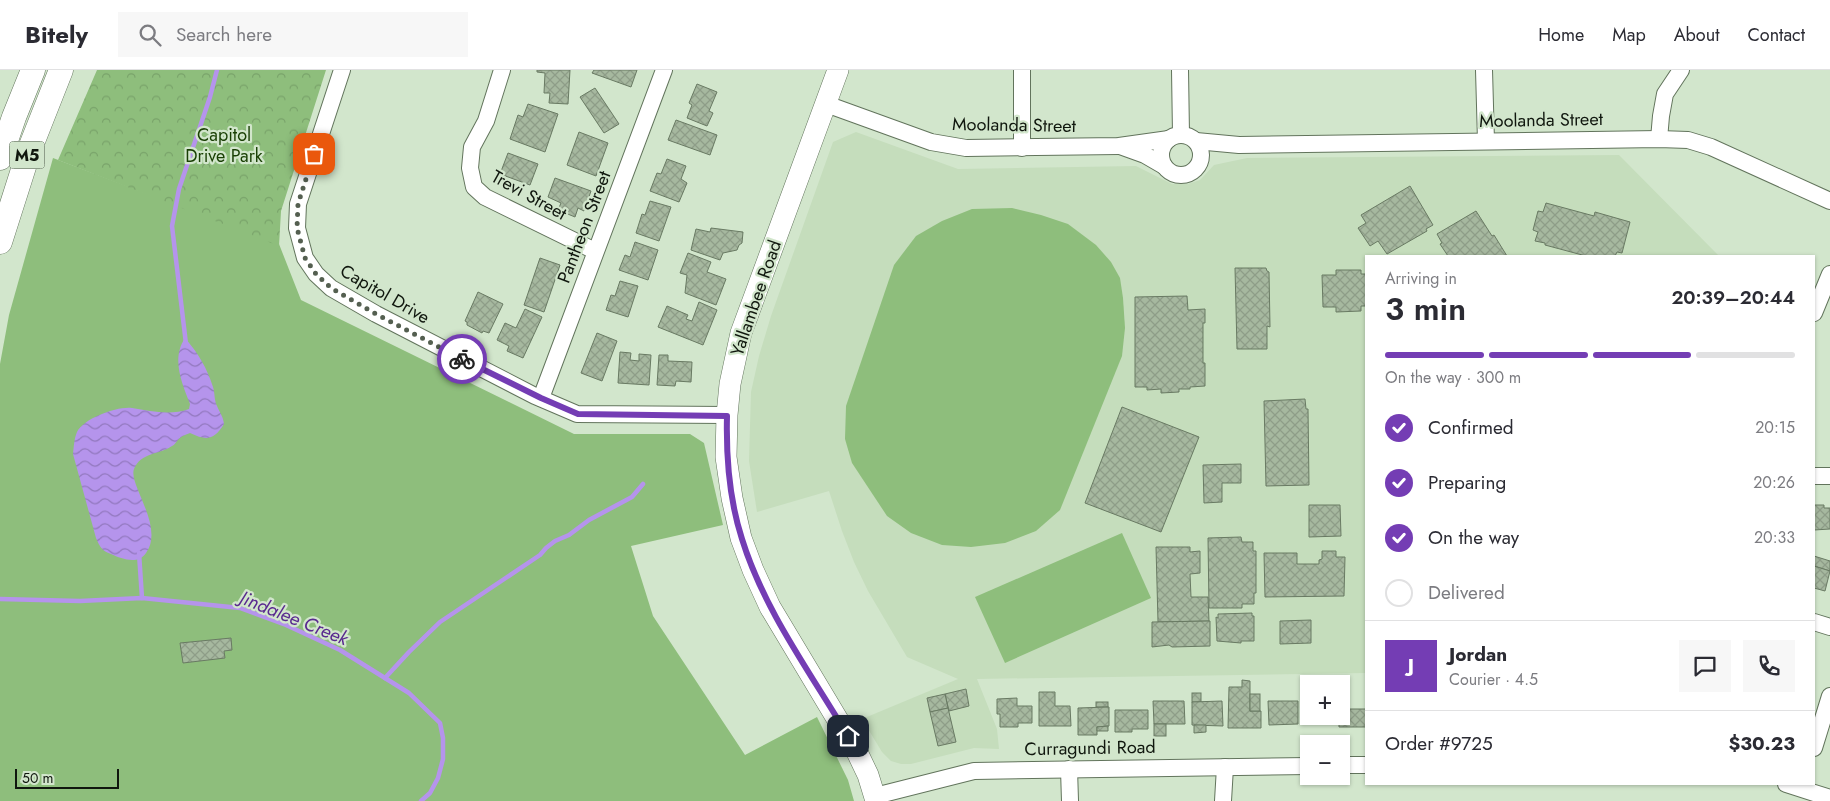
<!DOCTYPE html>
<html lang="en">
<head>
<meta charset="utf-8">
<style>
	:root { --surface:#fff; --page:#f7f7f7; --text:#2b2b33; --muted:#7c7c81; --line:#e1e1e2; --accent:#743db4 }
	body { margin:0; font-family:Jost,sans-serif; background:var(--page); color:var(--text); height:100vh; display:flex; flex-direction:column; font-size:19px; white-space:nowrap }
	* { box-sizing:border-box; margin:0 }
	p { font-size:16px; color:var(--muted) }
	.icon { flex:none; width:28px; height:28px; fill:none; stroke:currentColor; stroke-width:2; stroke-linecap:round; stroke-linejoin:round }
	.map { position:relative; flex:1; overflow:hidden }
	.side { position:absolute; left:1365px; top:185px; width:450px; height:530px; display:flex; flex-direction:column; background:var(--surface); border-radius:0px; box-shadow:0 1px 4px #0004 }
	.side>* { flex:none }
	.tools { position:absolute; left:1300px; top:605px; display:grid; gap:10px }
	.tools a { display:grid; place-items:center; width:50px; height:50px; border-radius:0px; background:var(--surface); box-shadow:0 1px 4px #0004; font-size:25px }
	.scale { position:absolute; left:15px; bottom:12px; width:104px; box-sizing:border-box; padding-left:5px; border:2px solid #10170e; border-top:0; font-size:14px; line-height:18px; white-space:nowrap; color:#10170e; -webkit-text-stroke:4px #d2e6cc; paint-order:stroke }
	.pin { position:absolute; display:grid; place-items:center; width:42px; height:42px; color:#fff; margin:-21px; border-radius:10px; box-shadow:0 2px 8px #0006 }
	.courier { position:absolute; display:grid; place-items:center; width:50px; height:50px; margin:-25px; border:4px solid #743db4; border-radius:50%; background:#fff; color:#222; box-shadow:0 1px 6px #0007 }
	.head em { font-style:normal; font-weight:600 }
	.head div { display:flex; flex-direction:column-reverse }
	.head { display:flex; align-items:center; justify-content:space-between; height:85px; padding:0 20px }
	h1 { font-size:32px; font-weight:600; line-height:38px }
	.bar { display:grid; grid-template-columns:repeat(4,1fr); gap:8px 5px; align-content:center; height:60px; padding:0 20px }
	.bar i { height:6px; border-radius:4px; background:var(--line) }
	.bar .on { background:var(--accent) }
	.bar p { grid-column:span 4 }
	.line { display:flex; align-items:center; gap:12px; padding:0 20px; border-top:1px solid var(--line) }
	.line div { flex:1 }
	.round { display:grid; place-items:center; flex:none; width:52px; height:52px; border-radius:0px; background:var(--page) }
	ol { padding:0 20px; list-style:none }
	li { display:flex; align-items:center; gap:15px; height:55px }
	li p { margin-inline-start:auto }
	li .icon { padding:5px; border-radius:50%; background:var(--accent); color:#fff; stroke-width:4 }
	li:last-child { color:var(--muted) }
	li i { width:28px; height:28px; border:2px solid var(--line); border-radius:50% }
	header { display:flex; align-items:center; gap:30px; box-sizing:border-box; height:70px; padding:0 25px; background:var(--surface); border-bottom:1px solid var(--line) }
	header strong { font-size:24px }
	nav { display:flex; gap:28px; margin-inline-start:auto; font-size:18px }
	.search { width:350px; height:45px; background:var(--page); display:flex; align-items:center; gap:12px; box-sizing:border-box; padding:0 18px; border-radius:0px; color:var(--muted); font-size:19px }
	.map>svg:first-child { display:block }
	.built { fill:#c5ddbc }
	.grass { fill:#8ebe7c }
	.park { fill:url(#park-crowns) }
	.water { fill:url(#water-waves) }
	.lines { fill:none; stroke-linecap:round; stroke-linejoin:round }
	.stream { stroke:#b594ec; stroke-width:4.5 }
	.building { fill:url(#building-cross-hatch); stroke:#697a63 }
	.minor-casing { stroke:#62745c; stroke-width:18 }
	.major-casing { stroke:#62745c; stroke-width:22 }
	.highway-casing { stroke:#62745c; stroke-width:25 }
	.minor { stroke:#fff; stroke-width:16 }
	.major { stroke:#fff; stroke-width:21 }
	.highway { stroke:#fff; stroke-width:24 }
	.done { stroke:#545f50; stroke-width:5; stroke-dasharray:0 9 }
	.route { stroke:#743db4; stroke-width:6 }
	.labels { text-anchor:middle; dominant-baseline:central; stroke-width:4.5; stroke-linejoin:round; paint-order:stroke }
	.shield { fill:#d2e6cc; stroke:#4a5547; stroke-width:1 }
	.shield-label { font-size:16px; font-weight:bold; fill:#10170e }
	.street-label { font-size:18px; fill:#10170e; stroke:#d2e6cc }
	.park-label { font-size:18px; fill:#183f03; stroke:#d2e6cc }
	.water-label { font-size:19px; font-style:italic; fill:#59298f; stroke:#d2e6cc }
</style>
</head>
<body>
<header>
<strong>Bitely</strong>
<div class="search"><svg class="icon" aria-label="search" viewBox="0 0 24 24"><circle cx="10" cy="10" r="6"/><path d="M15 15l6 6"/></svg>Search here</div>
<nav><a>Home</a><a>Map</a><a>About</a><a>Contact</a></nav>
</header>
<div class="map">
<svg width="1830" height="731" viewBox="0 0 1830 731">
	<defs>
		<pattern id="park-crowns" width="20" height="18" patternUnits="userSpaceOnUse" patternTransform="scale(1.25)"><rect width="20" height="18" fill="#8ebe7c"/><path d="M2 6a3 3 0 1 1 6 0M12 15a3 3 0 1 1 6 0" fill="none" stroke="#79a36a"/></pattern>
		<pattern id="water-waves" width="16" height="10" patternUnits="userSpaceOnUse" patternTransform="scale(1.25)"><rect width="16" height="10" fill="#b594ec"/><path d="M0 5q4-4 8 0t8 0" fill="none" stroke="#9278be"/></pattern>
		<pattern id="building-cross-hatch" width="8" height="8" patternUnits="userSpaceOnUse" patternTransform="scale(1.25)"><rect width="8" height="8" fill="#a6b89f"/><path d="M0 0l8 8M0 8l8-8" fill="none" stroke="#8e9d88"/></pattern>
	</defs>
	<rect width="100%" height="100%" fill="#d2e6cc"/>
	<path class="built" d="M856 62 958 99 1136 96 1172 114H1188L1200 110 1214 95 1247 88 1619 85 1719 186H1366V603L977 609 997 659 999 679 974 678 911 694H901L891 691 882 682 862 649 958 609 907 587 868 521 854 492 842 461 829 421 757 442 749 391 751 322 759 286 771 246 833 72Z"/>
	<g class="grass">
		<path d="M53 88 279 174 301 230 574 364H690L704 373 723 455 631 476 653 546 745 685 817 647 848 710 854 731H0V294L9 245Z"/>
		<path d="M1012 138 1041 145 1068 154 1096 175 1111 192 1120 208 1123 228 1125 258 1122 286 1060 440 1036 461 1005 473 971 477 942 475 911 463 887 446 852 393 845 369 846 336 894 195 916 166 942 151 972 139Z"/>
		<path d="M1122 463 1151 528 1005 593 975 527Z"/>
	</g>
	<path class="park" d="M97 0H326L281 141 279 176 58 90Z"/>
	<path class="water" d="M185 268C198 283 207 298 213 317 215 323 214 330 217 336 220 343 223 346 224 354 214 370 207 371 190 363 187 364 182 366 180 368 177 370 176 374 172 376 159 385 141 382 134 399 128 414 165 457 146 483 138 495 122 489 111 484 102 481 100 477 96 468L73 384C74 376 74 369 77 362 84 348 118 336 132 338 151 341 170 346 189 339L190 334C182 313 171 289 185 268Z"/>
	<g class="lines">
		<g class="stream">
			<path d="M186 274 172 156 179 119 210 27 217 0"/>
			<path d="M139 483 142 528"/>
			<path d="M0 529 80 531 142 528 240 538 286 555 340 580 409 623 440 653 443 668V689L438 708 430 723 421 731"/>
			<path d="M385 608 409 582 440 552 540 485 546 478 555 471 569 465 589 450 632 427 643 414"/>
		</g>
	</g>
	<g class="building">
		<path d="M537 0H570L568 34 549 33 550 23H544L545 3 537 2Z"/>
		<path d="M594 0H637L631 17 592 3Z"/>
		<path d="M697 14 717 22 709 41 713 43 707 56 687 48 692 35 689 33Z"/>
		<path d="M595 18 619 54 604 63 580 27Z"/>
		<path d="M528 34 558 44 545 82 510 69 518 45 523 47Z"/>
		<path d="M676 50 717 65 710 85 668 70Z"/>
		<path d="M579 62 608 73 596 106 567 95Z"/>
		<path d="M508 83 538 94 530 115 500 104Z"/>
		<path d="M667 89 686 96 681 109 687 113 679 132 650 121 657 103 661 104Z"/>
		<path d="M555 108 591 121 584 141 578 138 575 147 558 140 561 133 548 127Z"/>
		<path d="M1410 116 1433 155 1426 159 1427 161 1387 184 1378 171 1370 176 1358 158 1366 153 1361 145Z"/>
		<path d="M650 131 671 137 659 171 636 163 642 144 645 145Z"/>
		<path d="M1546 133 1594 146 1595 142 1630 152 1622 183 1617 182 1615 186H1586L1545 175V173L1535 171 1538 162 1533 160 1538 141 1543 142Z"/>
		<path d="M1476 141 1492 166 1494 165 1507 186H1448L1440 174 1442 173 1437 164Z"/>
		<path d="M711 158 743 162 742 173 739 175 737 180 723 183 720 190 691 180 696 159 710 162Z"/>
		<path d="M635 172 658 180 648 210 619 200 625 185 630 187Z"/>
		<path d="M688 183 711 192 707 202 726 209 716 235 685 223 687 205 680 203Z"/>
		<path d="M540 188 560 195 544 242 524 235Z"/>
		<path d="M1235 198H1266L1267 201 1269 202 1270 257 1267 256V279H1237Z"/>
		<path d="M1336 200H1361V204H1366V236H1361V241L1336 242V237H1323L1322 205H1336Z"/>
		<path d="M620 211 638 216 628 247 606 240 611 225 615 226Z"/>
		<path d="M478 222 503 234 489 263 483 261 482 263 467 255V252L465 251Z"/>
		<path d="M1187 226 1188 240 1205 239V253H1203V293H1205V316L1190 317V319H1179V322L1161 323V319L1147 320V317H1135V227Z"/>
		<path d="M699 232 717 240 703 275 658 257 667 236 688 245 686 249 692 251Z"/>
		<path d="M525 239 542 247 523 288 507 281 509 276 497 270 505 253 516 258Z"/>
		<path d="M597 263 617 271 602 311 581 303Z"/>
		<path d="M620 282 631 283 630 290 639 291V284L651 285 649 315 618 313Z"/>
		<path d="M659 285H668V291L692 292 691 312 676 311 675 316 657 315Z"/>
		<path d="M1305 329 1306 339H1308L1309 415 1266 416 1264 331Z"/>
		<path d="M1122 337 1199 367 1161 462 1085 433Z"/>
		<path d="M1241 394V413H1222V432L1204 433 1203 395Z"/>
		<path d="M1309 435H1340L1341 466 1309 467Z"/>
		<path d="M1814 435H1824V438H1830V459L1814 460Z"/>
		<path d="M1241 467 1242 472H1253V481H1256V523H1254V534H1242V538H1209L1208 468Z"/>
		<path d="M1156 477H1190V482L1200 481V503L1190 504 1191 527H1208L1209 551 1158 552Z"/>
		<path d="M1322 481H1336V487H1345L1344 526 1265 527 1264 483H1297V494H1319V490L1322 489Z"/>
		<path d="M1814 486 1830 491V501L1814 496Z"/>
		<path d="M1814 496 1830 501 1825 521 1814 518Z"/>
		<path d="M1252 543V546H1254V571H1241V573L1217 571 1216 547 1218 548V544Z"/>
		<path d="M1311 550V573L1280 574V551Z"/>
		<path d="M1210 551V576L1172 577 1169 575 1152 577V552Z"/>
		<path d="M231 568 232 580 224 581 225 588 183 593 180 573Z"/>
		<path d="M1242 610 1250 611V641H1261V658H1228L1229 617H1242Z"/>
		<path d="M966 619 969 636 949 641 945 624Z"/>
		<path d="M1039 622H1055V636H1070L1071 656H1039Z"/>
		<rect x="1192" y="623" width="9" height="9"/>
		<path d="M945 624 948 638 930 642 927 628Z"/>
		<rect x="1250" y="624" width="10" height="17"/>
		<path d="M1017 628V636H1032V653H1018V657H1000V644H997V629Z"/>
		<path d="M1153 631H1184L1185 654H1154Z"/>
		<path d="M1222 631 1223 656 1192 655V632Z"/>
		<path d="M1268 631H1298V654L1269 655Z"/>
		<rect x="1096" y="632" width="12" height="5"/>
		<path d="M1109 637V656L1097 657V665H1078V638Z"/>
		<path d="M948 638 956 672 938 676 930 642Z"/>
		<path d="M1341 639H1366V657H1339V646H1341Z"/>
		<path d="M1115 640H1148V659H1132V662H1115Z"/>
		<rect x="1154" y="654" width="12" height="12"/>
		<path d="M1194 655H1206V662L1194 663Z"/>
		<path d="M1108 656V661H1097V657Z"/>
	</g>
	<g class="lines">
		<defs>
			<g id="minor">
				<path d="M342 0 298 134 297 158 305 188 316 204 331 218 376 244 535 326 577 344 727 345"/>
				<path d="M502 0 486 51 472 77 470 98 474 117 485 127 595 181"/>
				<path d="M1022 0V78"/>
				<path d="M1180 0 1181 64"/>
				<path d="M1484 0 1486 71"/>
				<path d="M826 34 931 72 966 78 1119 76 1169 69"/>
				<circle cx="1181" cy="85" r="20"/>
				<path d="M1659 69 1661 46 1665 24 1681 0"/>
				<path d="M1196 71 1239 75 1659 69 1688 70 1711 77 1830 131"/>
				<path d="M1120 76 1145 85 1164 96"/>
				<path d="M1814 243 1830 204"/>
				<path d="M541 328 664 0"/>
				<path d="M1814 406H1830"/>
				<path d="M1814 552 1830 557"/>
				<path d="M1814 678 1830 626"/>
				<path d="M1341 695H1366"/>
				<path d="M1069 699 1070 731"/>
				<path d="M1786 714 1830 728"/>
				<path d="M875 726 974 701 1309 696"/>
				<path d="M1223 731 1225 697"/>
			</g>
			<path id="major" d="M838 0 741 263 730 314 727 345 726 387 732 428 741 468 753 500 770 537 857 682 868 705 876 731"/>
			<g id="highway">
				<path d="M0 88 14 47 33 0"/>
				<path d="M0 172 29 81 61 0"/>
			</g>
		</defs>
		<use href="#minor" class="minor-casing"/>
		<use href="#major" class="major-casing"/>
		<use href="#highway" class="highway-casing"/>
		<use href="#minor" class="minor"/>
		<use href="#major" class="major"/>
		<use href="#highway" class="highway"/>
	</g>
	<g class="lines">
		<path class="done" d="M314 84 298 134 297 158 305 188 316 204 331 218 376 244 462 289"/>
		<path class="route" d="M462 289 541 328 578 344 727 346C726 387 729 429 742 469 764 540 810 602 848 666"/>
	</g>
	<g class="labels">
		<rect class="shield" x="9.5" y="71.5" width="35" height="27" rx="4"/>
		<g class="shield-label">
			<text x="27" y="85">M5</text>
		</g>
		<g class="street-label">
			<text transform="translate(1541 50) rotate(-1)">Moolanda Street</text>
			<text transform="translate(1014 55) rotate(1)">Moolanda Street</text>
			<text transform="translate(529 125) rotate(29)">Trevi Street</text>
			<text transform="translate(584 157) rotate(-69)">Pantheon Street</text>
			<text transform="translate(385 224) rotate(30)">Capitol Drive</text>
			<text transform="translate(756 228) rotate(-71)">Yallambee Road</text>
			<text transform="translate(1090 678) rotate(-1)">Curragundi Road</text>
		</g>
		<g class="park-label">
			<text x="224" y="65">Capitol<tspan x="224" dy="21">Drive Park</tspan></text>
		</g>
		<g class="water-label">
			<text transform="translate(294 548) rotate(22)">Jindalee Creek</text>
		</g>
	</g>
</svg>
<div class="tools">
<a>+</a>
<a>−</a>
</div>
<div class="scale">50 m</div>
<div class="pin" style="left:314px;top:84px;background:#ea580c"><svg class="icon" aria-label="bag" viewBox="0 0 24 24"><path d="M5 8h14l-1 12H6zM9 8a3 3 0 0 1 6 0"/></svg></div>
<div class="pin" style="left:848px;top:666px;background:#1f2937"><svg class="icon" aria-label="home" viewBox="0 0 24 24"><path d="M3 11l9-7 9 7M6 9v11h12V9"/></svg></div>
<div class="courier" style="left:462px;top:289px"><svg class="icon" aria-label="bike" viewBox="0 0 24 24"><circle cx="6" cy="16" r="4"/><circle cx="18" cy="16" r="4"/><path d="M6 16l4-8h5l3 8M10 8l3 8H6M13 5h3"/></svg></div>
<section class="side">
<div class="head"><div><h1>3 min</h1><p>Arriving in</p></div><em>20:39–20:44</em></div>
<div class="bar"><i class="on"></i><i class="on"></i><i class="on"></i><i></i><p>On the way · 300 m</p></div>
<ol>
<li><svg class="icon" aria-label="check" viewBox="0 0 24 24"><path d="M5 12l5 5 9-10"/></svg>Confirmed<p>20:15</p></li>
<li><svg class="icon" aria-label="check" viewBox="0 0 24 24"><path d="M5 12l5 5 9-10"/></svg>Preparing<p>20:26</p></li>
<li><svg class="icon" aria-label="check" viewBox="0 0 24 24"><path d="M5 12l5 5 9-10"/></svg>On the way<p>20:33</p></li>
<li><i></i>Delivered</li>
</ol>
<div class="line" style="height:90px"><b class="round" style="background:var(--accent);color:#fff">J</b><div><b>Jordan</b><p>Courier · 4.5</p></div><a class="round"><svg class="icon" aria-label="chat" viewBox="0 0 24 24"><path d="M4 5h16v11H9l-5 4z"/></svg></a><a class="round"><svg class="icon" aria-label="phone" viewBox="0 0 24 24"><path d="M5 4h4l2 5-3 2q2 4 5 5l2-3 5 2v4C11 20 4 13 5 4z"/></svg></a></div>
<div class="line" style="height:65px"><div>Order #9725</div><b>$30.23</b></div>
</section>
</div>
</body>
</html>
